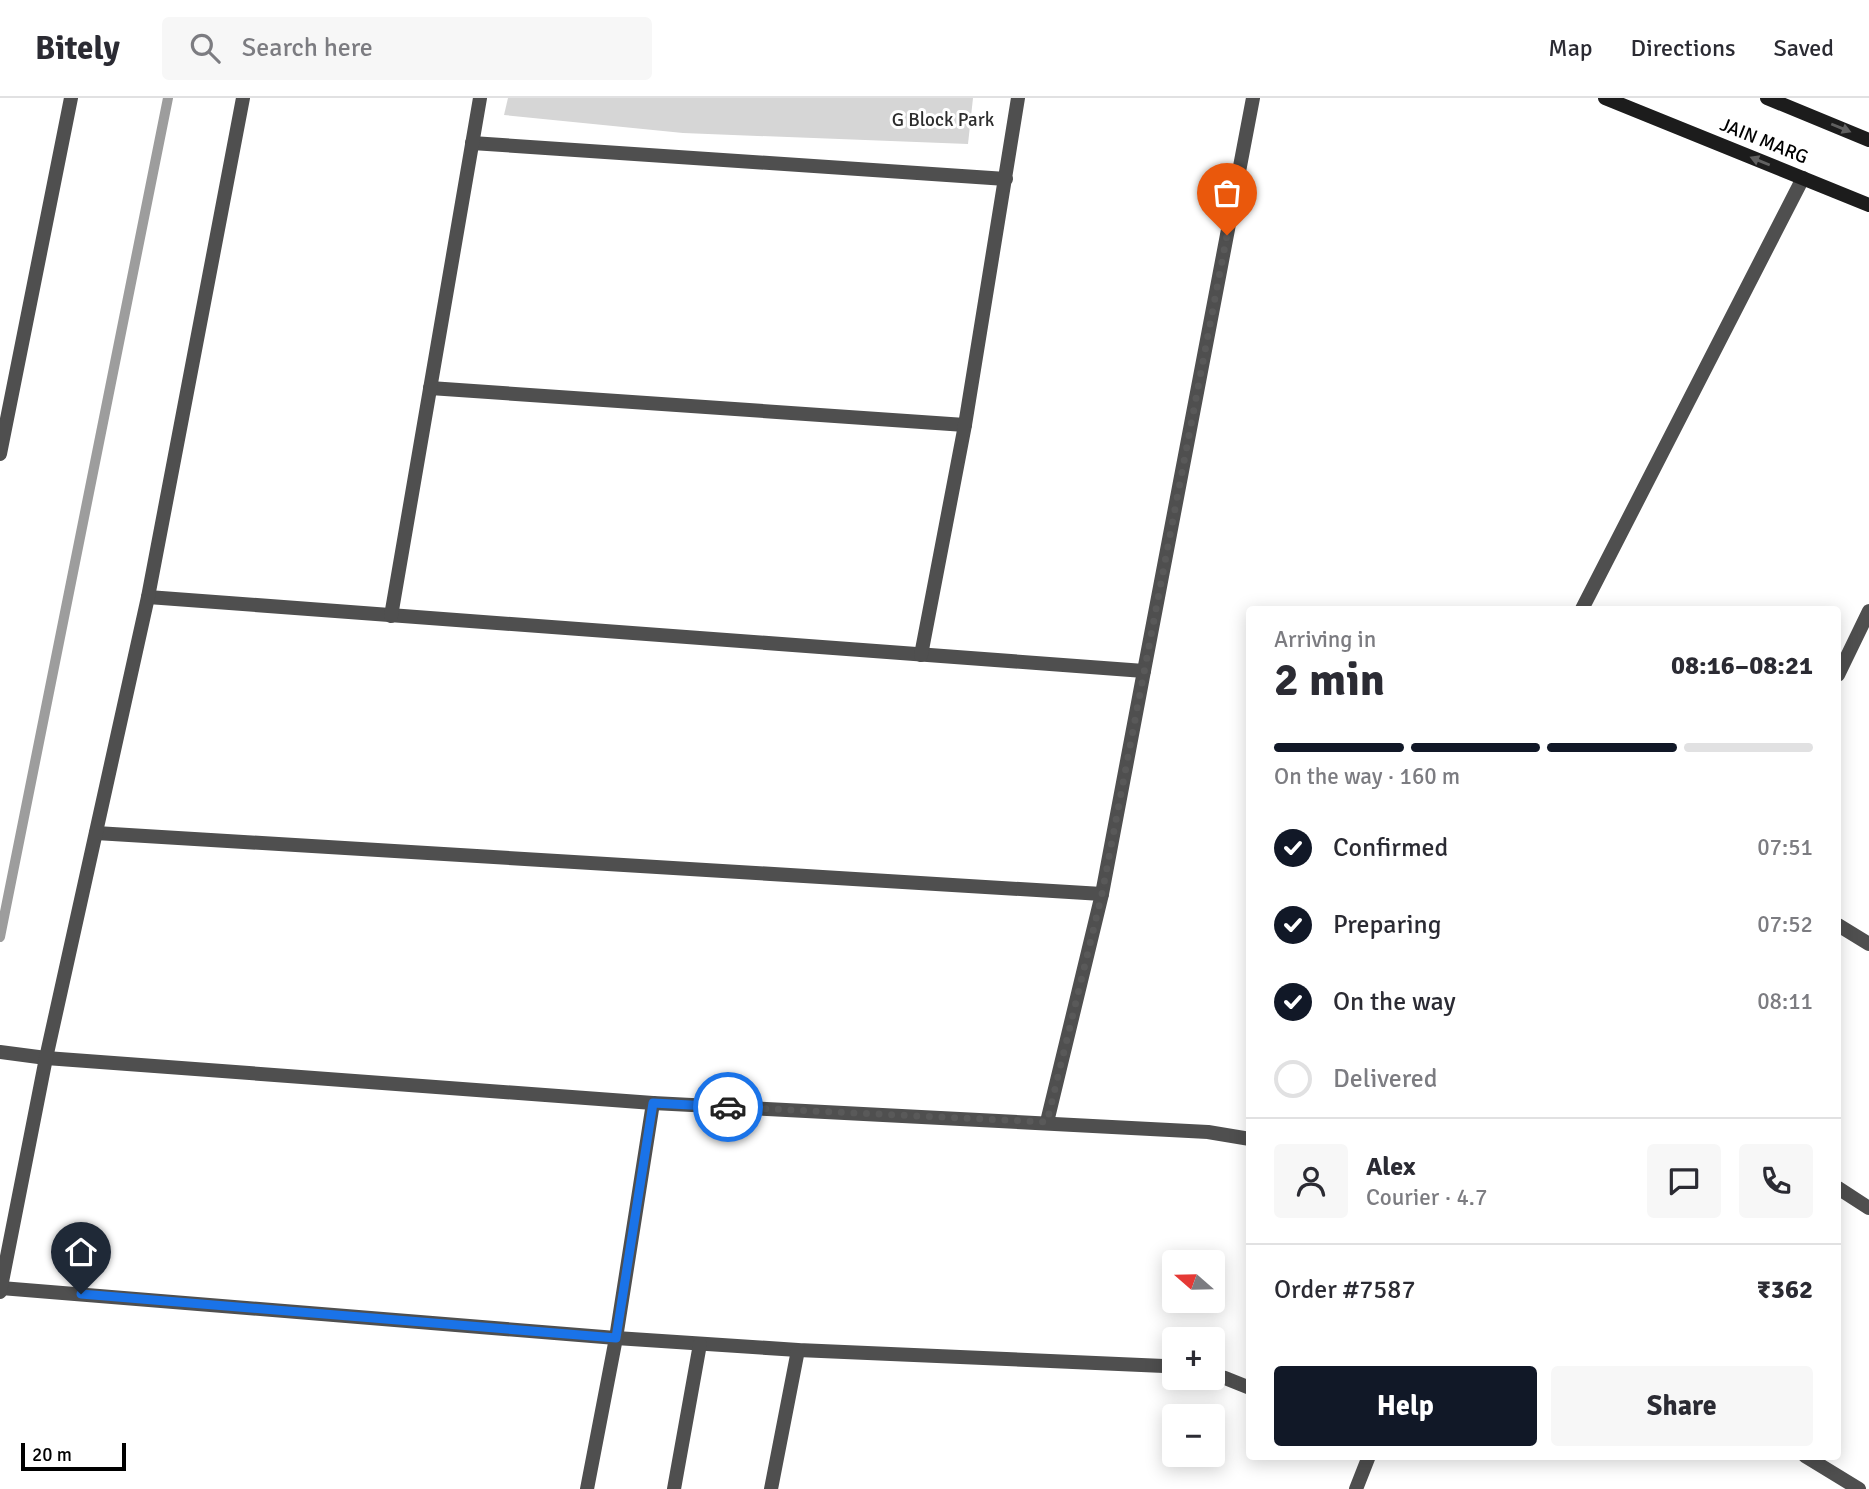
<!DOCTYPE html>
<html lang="en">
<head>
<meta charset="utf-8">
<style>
	:root { --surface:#fff; --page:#f7f7f7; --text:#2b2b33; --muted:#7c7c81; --line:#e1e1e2; --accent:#111827 }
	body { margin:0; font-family:Signika,sans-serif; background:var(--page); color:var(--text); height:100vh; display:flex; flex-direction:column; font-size:26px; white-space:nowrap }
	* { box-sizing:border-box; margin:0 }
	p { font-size:23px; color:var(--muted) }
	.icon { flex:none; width:38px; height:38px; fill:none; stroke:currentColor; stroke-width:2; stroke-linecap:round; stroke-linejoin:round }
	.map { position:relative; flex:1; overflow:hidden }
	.panel { position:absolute; left:1246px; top:508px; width:595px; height:854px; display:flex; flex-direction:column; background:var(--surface); border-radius:7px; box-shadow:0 4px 18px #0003 }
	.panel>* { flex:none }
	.needle { width:46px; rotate:290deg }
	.controls { position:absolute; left:1162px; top:1152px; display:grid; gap:14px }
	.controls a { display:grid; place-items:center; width:63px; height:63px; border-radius:7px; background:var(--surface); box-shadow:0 4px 18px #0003; font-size:35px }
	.scale { position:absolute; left:21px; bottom:18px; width:105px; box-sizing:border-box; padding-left:7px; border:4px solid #000; border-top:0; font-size:19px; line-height:24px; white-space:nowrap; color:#000; -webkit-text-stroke:5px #fff; paint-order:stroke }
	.pin { position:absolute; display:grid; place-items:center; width:60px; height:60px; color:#fff; margin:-72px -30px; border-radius:50% 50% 50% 0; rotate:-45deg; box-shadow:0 0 7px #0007 }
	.pin .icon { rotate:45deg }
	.courier { position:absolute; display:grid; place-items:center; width:70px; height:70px; margin:-35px; border:5px solid #1a73e8; border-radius:50%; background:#fff; color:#222; box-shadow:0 2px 9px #0007 }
	.head em { font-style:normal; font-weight:700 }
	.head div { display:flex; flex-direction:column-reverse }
	.head { display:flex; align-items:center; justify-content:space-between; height:119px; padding:0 28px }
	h1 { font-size:46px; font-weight:700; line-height:52px }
	.bar { display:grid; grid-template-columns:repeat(4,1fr); gap:10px 7px; align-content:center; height:84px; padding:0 28px }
	.bar i { height:9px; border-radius:5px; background:var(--line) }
	.bar .on { background:var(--accent) }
	.bar p { grid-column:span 4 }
	.line { display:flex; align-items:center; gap:18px; padding:0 28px; border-top:2px solid var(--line) }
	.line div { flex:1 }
	.round { display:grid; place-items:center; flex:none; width:74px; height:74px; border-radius:7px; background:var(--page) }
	ol { padding:0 28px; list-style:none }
	li { display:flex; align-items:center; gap:21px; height:77px }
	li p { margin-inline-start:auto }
	li .icon { padding:7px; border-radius:50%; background:var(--accent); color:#fff; stroke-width:4 }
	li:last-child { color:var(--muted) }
	li i { width:38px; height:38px; border:4px solid var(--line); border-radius:50% }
	.button { display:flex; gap:14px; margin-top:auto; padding:14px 28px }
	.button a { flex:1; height:80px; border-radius:7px; background:var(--accent); color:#fff; font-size:28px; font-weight:700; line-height:80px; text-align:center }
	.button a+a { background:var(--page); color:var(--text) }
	header { display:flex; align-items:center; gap:42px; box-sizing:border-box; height:98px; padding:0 35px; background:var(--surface); border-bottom:2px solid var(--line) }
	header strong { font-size:33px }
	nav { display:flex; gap:38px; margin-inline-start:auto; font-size:24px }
	.search { width:490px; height:63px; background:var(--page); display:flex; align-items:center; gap:18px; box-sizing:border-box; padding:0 24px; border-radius:7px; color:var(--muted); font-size:26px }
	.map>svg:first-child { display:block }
	.green { fill:#d6d6d6 }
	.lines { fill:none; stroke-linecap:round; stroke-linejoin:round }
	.stream { stroke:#9d9d9d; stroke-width:10 }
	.lane { stroke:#4f4f4f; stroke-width:14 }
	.street { stroke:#4f4f4f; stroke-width:14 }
	.secondary { stroke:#1c1c1c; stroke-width:14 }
	.oneway { fill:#606060 }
	.done { stroke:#595959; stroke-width:7; stroke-dasharray:0 12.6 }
	.route { stroke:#1a73e8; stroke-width:9 }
	.labels { text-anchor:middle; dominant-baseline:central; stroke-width:6; stroke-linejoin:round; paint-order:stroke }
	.park-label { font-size:19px; fill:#2d2d2d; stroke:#fff }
	.street-label { font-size:19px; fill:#000; stroke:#fff }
</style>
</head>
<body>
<header>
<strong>Bitely</strong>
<div class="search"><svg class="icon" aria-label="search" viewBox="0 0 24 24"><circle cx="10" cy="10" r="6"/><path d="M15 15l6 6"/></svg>Search here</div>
<nav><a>Map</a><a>Directions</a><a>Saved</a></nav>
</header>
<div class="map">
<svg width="1869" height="1391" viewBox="0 0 1869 1391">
	<rect width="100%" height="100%" fill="#fff"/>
	<path class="green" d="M508 0H973L968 46 683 35 504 17Z"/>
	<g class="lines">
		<path class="stream" d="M0 839 168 0"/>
		<path class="lane" d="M1144 573 1253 0"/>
		<g class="street">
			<path d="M472 45 1006 81"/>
			<path d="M430 290 965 327"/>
			<path d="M0 356 71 0"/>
			<path d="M148 499 1144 573 1102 796 1047 1024"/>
			<path d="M1582 511 1803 80"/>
			<path d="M391 518 480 0"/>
			<path d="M921 557 965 327 1018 0"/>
			<path d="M1838 577 1869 513"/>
			<path d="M96 735 1102 796"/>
			<path d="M1838 827 1869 846"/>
			<path d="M0 954 46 960 653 1005 1208 1034 1250 1041"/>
			<path d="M1838 1090 1869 1110"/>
			<path d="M1 1190 616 1240 798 1252 1164 1268 1174 1270"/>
			<path d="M0 1194 46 960 148 499 243 0"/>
			<path d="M1213 1278 1225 1280 1250 1290"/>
			<path d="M1805 1358 1859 1391"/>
			<path d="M587 1391 616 1240 653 1005"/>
			<path d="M674 1391 700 1246"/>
			<path d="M771 1391 798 1252"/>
			<path d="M1356 1391 1369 1358"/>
		</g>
		<g class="secondary">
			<path d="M1605 0 1869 107"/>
			<path d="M1767 0 1869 42"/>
		</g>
	</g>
	<defs><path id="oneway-solid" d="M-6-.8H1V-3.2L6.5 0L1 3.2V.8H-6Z" transform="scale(1.75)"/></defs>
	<g class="oneway">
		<use href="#oneway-solid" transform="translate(1841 30) rotate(22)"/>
		<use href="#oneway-solid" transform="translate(1760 63) rotate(-158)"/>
	</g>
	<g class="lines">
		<path class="done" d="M728 1009 1047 1024 1102 796 1227 137"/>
		<path class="route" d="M81 1196 616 1240 653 1005 728 1009"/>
	</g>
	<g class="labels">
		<g class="park-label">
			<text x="943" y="22">G Block Park</text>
		</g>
		<g class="street-label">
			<text transform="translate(1764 43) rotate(22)">JAIN MARG</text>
		</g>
	</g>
</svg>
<div class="controls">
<a><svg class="needle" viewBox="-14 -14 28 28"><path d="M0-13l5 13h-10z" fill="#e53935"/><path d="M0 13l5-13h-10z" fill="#7c7c81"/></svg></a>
<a>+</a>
<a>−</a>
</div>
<div class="scale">20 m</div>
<div class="pin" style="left:1227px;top:137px;background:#ea580c"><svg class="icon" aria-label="bag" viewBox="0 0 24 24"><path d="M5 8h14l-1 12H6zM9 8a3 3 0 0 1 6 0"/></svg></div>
<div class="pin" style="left:81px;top:1196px;background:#1f2937"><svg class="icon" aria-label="home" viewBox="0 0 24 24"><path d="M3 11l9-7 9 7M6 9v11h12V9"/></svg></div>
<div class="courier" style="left:728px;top:1009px"><svg class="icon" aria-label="car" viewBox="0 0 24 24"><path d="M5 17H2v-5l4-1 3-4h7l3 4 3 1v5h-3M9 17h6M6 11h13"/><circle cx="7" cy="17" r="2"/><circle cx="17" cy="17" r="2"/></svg></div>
<section class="panel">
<div class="head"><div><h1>2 min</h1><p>Arriving in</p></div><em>08:16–08:21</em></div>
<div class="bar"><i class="on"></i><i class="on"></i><i class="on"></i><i></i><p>On the way · 160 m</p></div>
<ol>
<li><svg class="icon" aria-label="check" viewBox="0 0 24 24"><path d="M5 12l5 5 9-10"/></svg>Confirmed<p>07:51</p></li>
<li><svg class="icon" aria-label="check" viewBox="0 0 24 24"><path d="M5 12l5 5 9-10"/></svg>Preparing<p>07:52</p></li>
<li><svg class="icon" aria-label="check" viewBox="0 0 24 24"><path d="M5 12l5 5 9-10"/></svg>On the way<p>08:11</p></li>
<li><i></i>Delivered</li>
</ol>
<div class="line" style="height:126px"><a class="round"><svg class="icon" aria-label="person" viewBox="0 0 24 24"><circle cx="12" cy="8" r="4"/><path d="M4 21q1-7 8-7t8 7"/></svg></a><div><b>Alex</b><p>Courier · 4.7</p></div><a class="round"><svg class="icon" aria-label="chat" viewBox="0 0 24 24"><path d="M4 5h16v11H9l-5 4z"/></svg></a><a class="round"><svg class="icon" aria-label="phone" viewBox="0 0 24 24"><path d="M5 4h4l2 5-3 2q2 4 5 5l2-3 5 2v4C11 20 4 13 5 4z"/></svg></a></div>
<div class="line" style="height:91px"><div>Order #7587</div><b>₹362</b></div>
<div class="button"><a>Help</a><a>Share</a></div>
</section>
</div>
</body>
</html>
